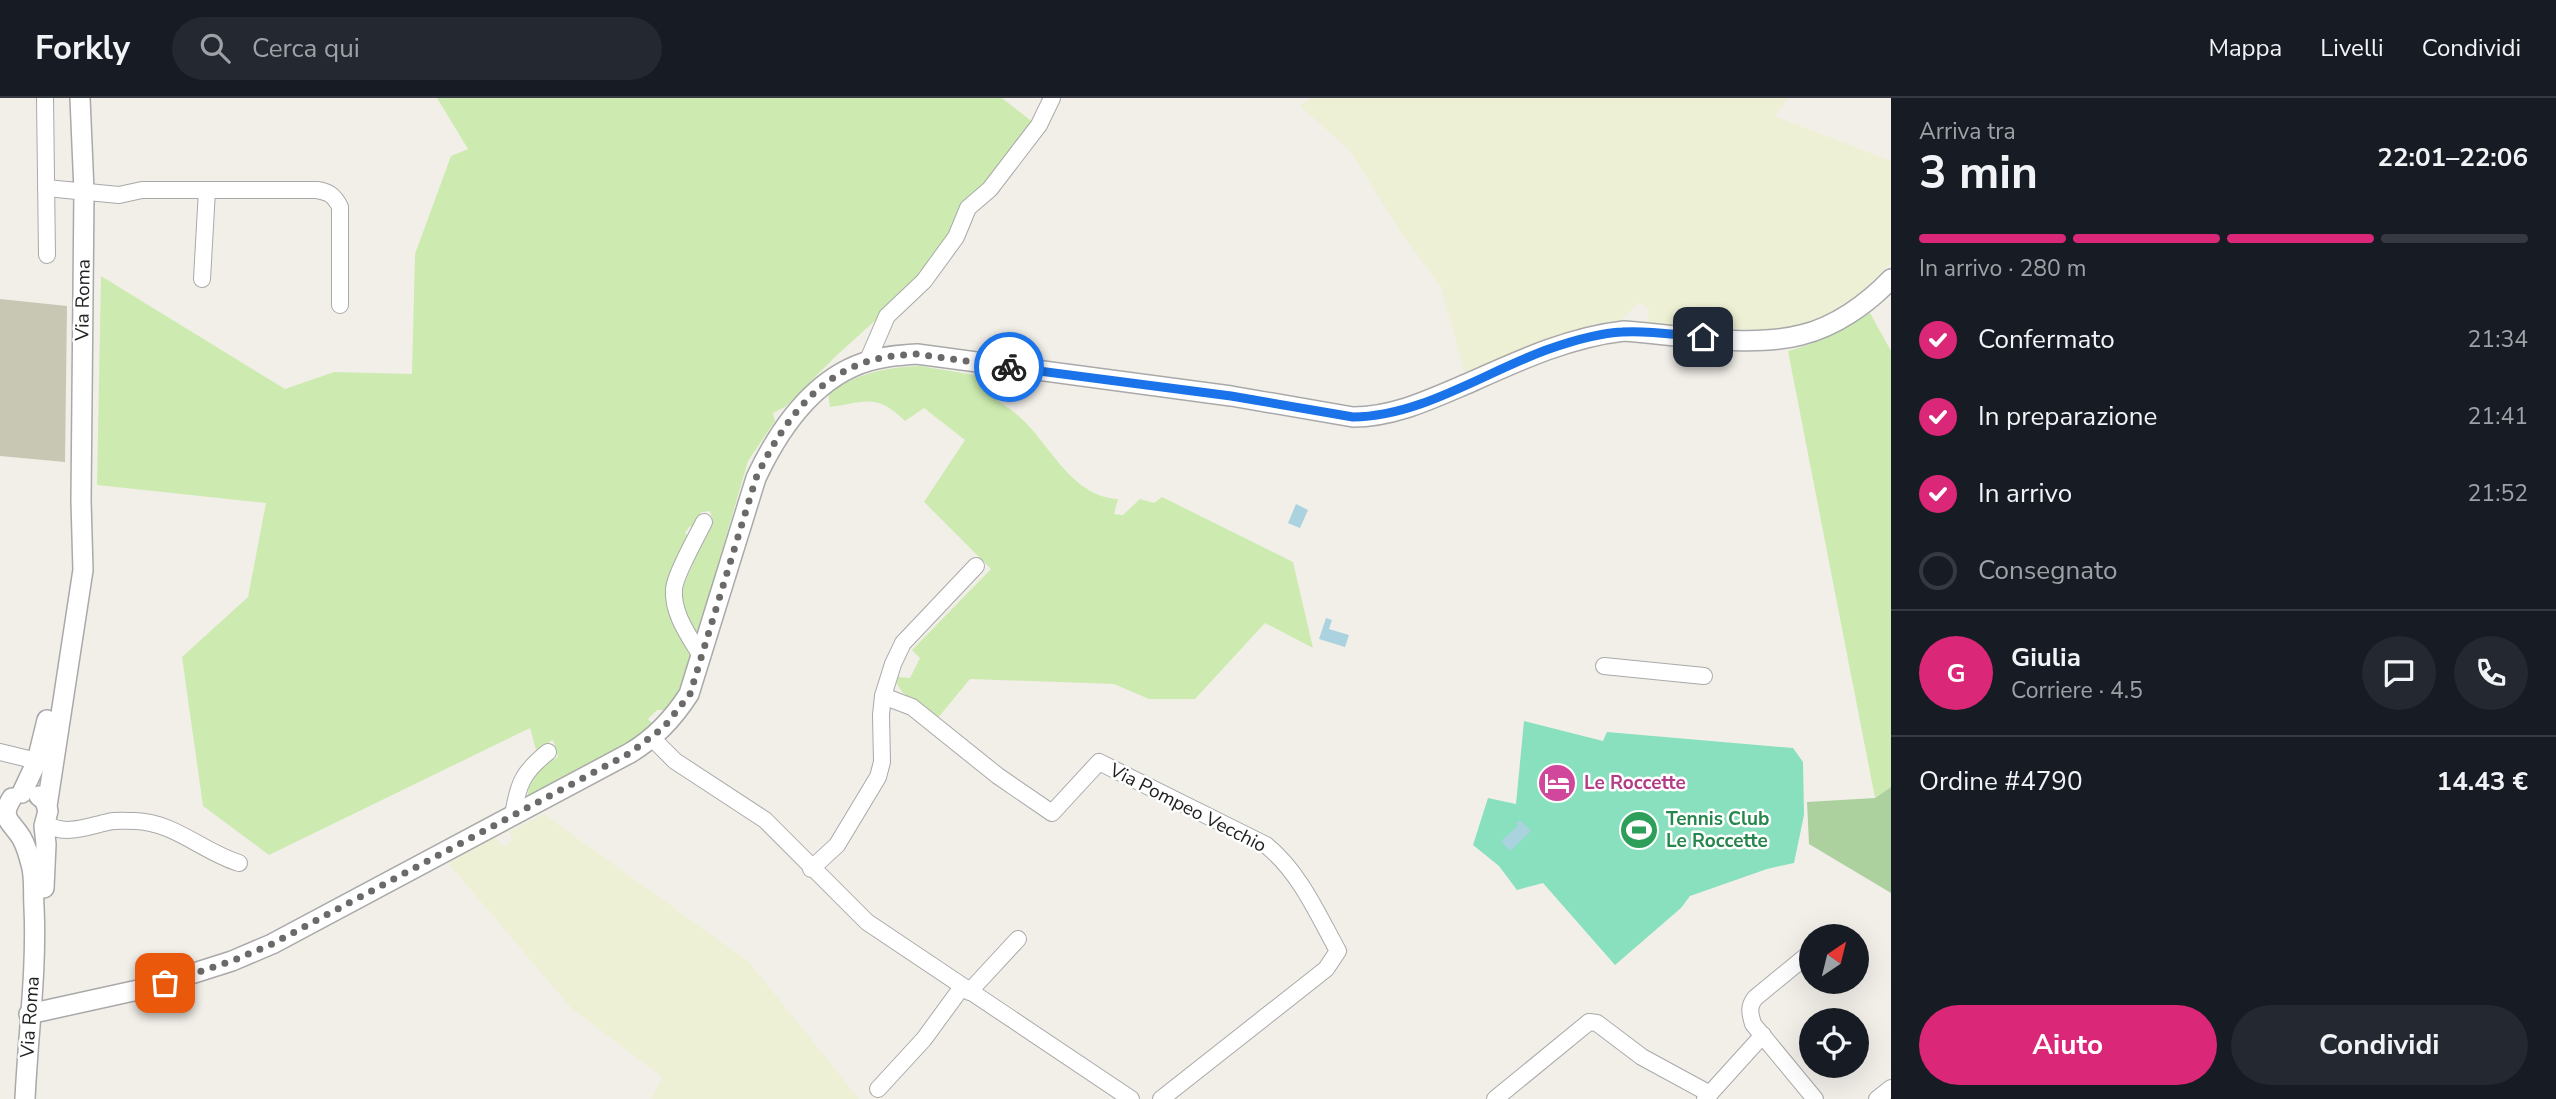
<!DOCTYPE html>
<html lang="it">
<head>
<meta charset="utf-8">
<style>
	:root { --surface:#171b24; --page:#242831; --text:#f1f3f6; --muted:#9ea1a6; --line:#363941; --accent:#db2777 }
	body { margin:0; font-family:"Nunito Sans",sans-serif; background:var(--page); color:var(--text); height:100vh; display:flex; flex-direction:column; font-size:26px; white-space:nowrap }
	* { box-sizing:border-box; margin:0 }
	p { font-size:23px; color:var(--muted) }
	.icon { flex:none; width:38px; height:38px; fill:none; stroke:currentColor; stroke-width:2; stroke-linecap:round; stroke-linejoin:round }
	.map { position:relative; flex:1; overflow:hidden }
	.sheet { display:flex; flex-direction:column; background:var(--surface); width:665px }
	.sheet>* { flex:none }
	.needle { width:46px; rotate:35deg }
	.tools { position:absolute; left:1799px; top:826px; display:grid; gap:14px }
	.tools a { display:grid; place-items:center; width:70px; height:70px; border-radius:50%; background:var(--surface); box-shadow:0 7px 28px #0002; font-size:35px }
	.pin { position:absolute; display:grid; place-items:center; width:60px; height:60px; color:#fff; margin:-30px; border-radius:14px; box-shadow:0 4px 10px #0006 }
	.courier { position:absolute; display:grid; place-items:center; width:70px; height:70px; margin:-35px; border:5px solid #1a73e8; border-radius:50%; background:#fff; color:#222; box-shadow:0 2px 9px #0007 }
	.head em { font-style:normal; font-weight:700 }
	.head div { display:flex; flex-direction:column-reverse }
	.head { display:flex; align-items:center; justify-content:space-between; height:119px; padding:0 28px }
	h1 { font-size:46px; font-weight:700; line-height:52px }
	.bar { display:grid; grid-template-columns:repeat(4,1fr); gap:10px 7px; align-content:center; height:84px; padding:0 28px }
	.bar i { height:9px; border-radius:5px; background:var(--line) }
	.bar .selected { background:var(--accent) }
	.bar p { grid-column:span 4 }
	.line { display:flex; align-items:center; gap:18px; padding:0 28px; border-top:2px solid var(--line) }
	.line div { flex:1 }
	.round { display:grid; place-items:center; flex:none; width:74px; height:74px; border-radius:37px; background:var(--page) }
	ol { padding:0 28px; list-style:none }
	li { display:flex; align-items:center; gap:21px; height:77px }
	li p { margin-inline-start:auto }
	li .icon { padding:7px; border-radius:50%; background:var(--accent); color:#fff; stroke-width:4 }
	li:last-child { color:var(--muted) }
	li i { width:38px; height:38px; border:4px solid var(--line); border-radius:50% }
	.cta { display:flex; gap:14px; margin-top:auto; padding:14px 28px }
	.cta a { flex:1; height:80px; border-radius:42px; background:var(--accent); color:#fff; font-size:28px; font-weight:700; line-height:80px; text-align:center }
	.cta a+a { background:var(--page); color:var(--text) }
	header { display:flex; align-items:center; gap:42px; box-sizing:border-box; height:98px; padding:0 35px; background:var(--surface); border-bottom:2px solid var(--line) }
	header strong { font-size:33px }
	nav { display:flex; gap:38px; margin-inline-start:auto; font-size:24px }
	.search { width:490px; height:63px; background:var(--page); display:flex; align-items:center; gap:18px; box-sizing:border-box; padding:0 24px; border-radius:38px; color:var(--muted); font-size:26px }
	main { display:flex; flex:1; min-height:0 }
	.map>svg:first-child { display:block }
	.construction { fill:#c7c7b4 }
	.farmland { fill:#eef0d5 }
	.grass { fill:#cdebb0 }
	.forest { fill:#add19e }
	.pitch { fill:#88e0be }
	.water { fill:#aad3df }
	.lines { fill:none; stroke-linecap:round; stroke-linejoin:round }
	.minor-casing { stroke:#a9a9a9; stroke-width:18 }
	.tertiary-casing { stroke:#a9a9a9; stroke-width:22 }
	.minor { stroke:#fff; stroke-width:16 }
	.tertiary { stroke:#fff; stroke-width:19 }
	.done { stroke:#6b6a68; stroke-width:7; stroke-dasharray:0 12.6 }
	.route { stroke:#1a73e8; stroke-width:9 }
	.labels { text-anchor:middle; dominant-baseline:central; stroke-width:5; stroke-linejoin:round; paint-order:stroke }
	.street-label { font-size:19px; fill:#222; stroke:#fff }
	.hotel-label { font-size:19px; font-weight:bold; fill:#b23c85; stroke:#fff; text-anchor:start }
	.leisure-label { font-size:19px; font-weight:bold; fill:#27864d; stroke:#fff; text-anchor:start }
</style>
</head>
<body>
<header>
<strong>Forkly</strong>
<div class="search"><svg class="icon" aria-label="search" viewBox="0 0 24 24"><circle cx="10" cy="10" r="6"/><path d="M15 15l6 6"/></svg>Cerca qui</div>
<nav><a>Mappa</a><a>Livelli</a><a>Condividi</a></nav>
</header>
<main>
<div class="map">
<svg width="1891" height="1001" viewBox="0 0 1891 1001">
	<rect width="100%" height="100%" fill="#f2efe9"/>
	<path class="construction" d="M0 201 67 208 65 364 0 358Z"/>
	<g class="farmland">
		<path d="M1310 0H1789L1775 18 1891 63V165L1860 195 1832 214 1804 227 1777 233 1647 226 1649 211 1639 204 1619 224 1596 225 1544 241 1465 276 1441 189 1403 138 1350 53 1300 8Z"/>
		<path d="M544 716 749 864 859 1001H652L662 979 571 910 448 765 495 739 504 749 513 741 509 734Z"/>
	</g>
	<g class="grass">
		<path d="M437 0H1002L1034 25 986 84 968 98 953 135 900 200 836 258 785 309 773 315 775 323 748 363 697 539 682 507 680 496 712 421 710 413 701 414 695 431 690 428 685 435 690 439 673 522 691 560 677 596 664 612H657L648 621 652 625 632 642 528 702C528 676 536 670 558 659L553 642 536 652 530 630 269 757 203 708 182 559 248 499 266 405 97 387 101 178 285 291 334 274 412 276 415 156 451 58 468 51Z"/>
		<path d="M1870 215 1891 253V689L1875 700 1788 253C1819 245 1843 232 1870 215Z"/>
		<path d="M920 268 981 278 984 294C998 303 1012 311 1024 323 1052 351 1074 399 1118 401L1114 416 1123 417 1140 401 1154 405 1162 399 1293 464 1313 550 1265 525 1195 601H1149L1114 586 970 581 937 621 902 594 897 586 898 579 910 580 920 560 912 552 991 471 924 404 965 342 924 310 905 323C876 295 867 304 830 309L828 295C857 276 885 269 920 268Z"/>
	</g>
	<path class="forest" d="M1891 689V795L1809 746 1807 704 1875 700Z"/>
	<path class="pitch" d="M1524 623 1603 643 1607 634 1793 650 1803 664 1804 717 1794 765 1767 771 1690 798 1681 810 1615 867 1543 785 1517 792 1499 768 1473 747 1488 700 1516 706Z"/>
	<g class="water">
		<path d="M1296 406 1308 412 1300 430 1288 425Z"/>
		<path d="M1326 520 1332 522 1329 531 1349 537 1345 549 1319 541Z"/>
		<path d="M1520 722 1531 733 1510 753 1501 743 1518 728 1516 725Z"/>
	</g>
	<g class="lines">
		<defs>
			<g id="minor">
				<path d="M45 0 47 157"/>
				<path d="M46 90 119 97 142 92H317C329 94 334 97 340 109V207"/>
				<path d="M202 181 207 92"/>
				<path d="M867 264 887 218 924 183 956 139 968 110 990 91 1039 27 1052 0"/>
				<path d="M701 558C689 538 672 515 674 491 675 477 697 438 704 424"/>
				<path d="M1604 568 1704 578"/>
				<path d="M883 598 893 566 903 545 976 468"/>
				<path d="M652 640 675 663 765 722 867 824 1131 1001"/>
				<path d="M0 654 37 663"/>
				<path d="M513 718C518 685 523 674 548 654"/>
				<path d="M46 725C63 739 89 728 108 724 116 722 126 723 135 723 174 724 203 754 239 765"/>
				<path d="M811 771 837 747 878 679 882 664 881 617 883 598 912 609 998 678 1052 715 1099 664 1266 747C1300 775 1317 815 1338 853L1326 871 1161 1001"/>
				<path d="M1811 854 1755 900C1748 909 1750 915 1753 926L1815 1001"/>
				<path d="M969 894 1018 841"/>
				<path d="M878 991 924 941 962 889"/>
				<path d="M1495 1001 1589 924 1597 925 1642 959 1710 996"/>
				<path d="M1705 1001 1763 937"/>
				<path d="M1877 1001 1891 990"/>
			</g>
			<g id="tertiary">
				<path d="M22 695 37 663 47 622"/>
				<path d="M39 698 45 703 48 713 44 728 46 746 44 790"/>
				<path d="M12 700C0 719 9 722 19 736 26 745 28 756 31 766 35 779 33 795 34 809 37 872 28 937 25 1001"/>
				<path d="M47 708 83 472 81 403 84 93 80 0"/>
				<path d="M29 916 147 890 232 863 272 846 630 655C655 640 673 621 689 596L756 380C779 331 814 279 869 263 885 258 901 257 917 256L1231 298 1353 319C1395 319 1433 300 1471 284 1520 262 1570 239 1624 233 1676 237 1752 250 1801 237 1835 229 1867 206 1891 181"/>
			</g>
		</defs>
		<use href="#minor" class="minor-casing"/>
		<use href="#tertiary" class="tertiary-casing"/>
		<use href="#minor" class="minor"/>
		<use href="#tertiary" class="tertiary"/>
	</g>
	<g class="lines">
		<path class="done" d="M165 885 232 863 272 846 630 655 664 629 690 596 756 380C779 331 814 279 869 263 885 258 901 257 917 256L1009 269"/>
		<path class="route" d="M1009 269 1231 298 1353 319C1420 319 1487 273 1549 251 1572 243 1598 235 1622 234 1648 232 1676 237 1703 239"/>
	</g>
	<defs>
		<symbol id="hotel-disc" viewBox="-11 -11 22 22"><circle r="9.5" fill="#d1479c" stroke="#fff"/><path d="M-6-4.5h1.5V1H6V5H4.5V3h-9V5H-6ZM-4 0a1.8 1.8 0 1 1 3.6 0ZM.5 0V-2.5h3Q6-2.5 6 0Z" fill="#fff"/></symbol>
		<symbol id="stadium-disc" viewBox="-11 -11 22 22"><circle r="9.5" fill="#2e9e5b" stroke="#fff"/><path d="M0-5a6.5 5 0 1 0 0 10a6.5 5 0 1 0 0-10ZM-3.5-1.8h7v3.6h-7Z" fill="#fff"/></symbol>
	</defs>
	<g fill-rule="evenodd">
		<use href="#hotel-disc" x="1535" y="663" width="44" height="44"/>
		<use href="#stadium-disc" x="1617" y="710" width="44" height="44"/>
	</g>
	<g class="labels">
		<g class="street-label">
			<text transform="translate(83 202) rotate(-89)">Via Roma</text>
			<text transform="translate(1188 710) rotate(27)">Via Pompeo Vecchio</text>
			<text transform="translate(30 919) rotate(-86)">Via Roma</text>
		</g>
		<g class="hotel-label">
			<text x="1584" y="685">Le Roccette</text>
		</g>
		<g class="leisure-label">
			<text x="1666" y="721">Tennis Club<tspan x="1666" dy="22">Le Roccette</tspan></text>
		</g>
	</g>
</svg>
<div class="tools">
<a><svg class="needle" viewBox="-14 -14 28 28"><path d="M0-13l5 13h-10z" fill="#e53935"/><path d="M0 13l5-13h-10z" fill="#9ea1a6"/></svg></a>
<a><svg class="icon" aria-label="locate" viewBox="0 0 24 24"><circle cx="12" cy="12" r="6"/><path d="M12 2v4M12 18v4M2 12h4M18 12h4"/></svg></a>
</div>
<div class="pin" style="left:165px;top:885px;background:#ea580c"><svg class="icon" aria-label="bag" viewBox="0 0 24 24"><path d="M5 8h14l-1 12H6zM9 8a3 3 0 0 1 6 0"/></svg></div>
<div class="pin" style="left:1703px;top:239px;background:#1f2937"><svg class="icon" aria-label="home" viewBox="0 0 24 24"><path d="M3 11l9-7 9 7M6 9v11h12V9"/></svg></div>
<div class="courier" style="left:1009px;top:269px"><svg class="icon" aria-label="bike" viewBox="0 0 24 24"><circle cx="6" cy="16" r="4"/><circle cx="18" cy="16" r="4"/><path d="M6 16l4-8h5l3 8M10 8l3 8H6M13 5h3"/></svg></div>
</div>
<section class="sheet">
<div class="head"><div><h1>3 min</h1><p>Arriva tra</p></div><em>22:01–22:06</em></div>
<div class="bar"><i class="selected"></i><i class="selected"></i><i class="selected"></i><i></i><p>In arrivo · 280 m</p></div>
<ol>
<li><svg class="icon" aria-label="check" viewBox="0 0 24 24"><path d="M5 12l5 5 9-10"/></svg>Confermato<p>21:34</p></li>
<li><svg class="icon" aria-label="check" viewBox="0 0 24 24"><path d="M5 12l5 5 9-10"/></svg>In preparazione<p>21:41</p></li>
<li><svg class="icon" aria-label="check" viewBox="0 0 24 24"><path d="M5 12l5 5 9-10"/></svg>In arrivo<p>21:52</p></li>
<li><i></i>Consegnato</li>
</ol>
<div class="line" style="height:126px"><b class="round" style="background:var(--accent);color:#fff">G</b><div><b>Giulia</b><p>Corriere · 4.5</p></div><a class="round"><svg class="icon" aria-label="chat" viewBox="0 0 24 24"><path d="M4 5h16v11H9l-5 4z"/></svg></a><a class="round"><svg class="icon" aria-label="phone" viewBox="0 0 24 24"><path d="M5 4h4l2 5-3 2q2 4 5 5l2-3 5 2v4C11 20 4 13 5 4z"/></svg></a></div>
<div class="line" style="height:91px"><div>Ordine #4790</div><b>14.43 €</b></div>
<div class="cta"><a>Aiuto</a><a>Condividi</a></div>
</section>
</main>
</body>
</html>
